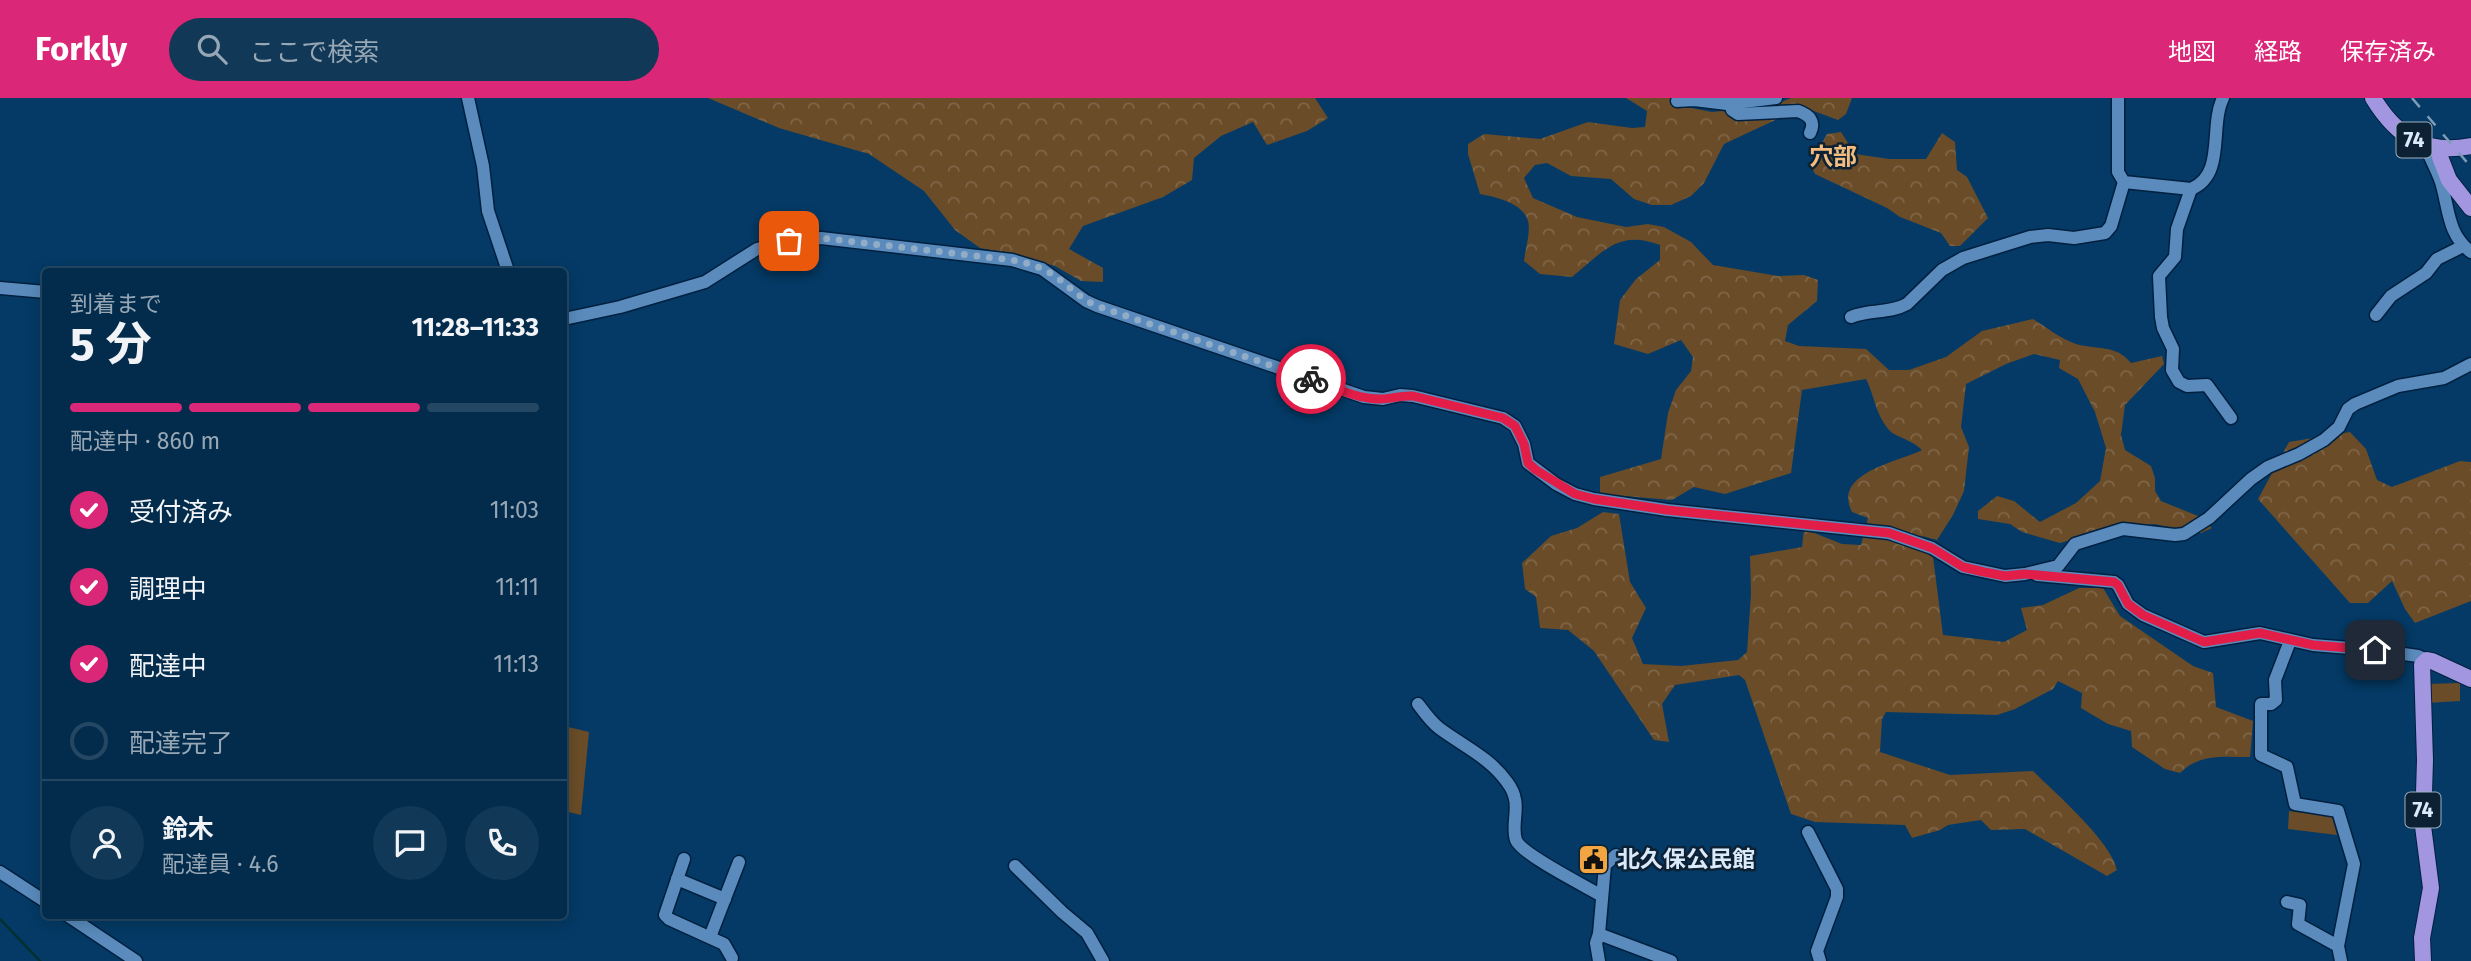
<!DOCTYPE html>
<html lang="ja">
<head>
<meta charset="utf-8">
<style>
	:root { --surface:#032c4c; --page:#113856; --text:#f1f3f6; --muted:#97a7b5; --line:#244864; --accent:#db2777 }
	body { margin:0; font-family:"Fira Sans","Noto Sans JP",sans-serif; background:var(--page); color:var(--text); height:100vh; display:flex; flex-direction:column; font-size:26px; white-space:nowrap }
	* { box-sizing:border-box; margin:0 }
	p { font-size:23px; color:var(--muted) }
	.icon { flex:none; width:38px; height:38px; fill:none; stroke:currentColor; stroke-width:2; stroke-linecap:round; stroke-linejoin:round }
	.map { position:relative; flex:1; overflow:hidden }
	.details { position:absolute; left:42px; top:170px; width:525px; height:651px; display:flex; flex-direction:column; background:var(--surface); border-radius:7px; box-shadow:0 4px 18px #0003,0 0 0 2px var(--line) }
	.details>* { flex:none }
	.pin { position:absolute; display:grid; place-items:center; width:60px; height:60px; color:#fff; margin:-30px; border-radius:14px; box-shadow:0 4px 10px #0006 }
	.courier { position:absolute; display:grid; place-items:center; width:70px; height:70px; margin:-35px; border:5px solid #e11d48; border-radius:50%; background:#fff; color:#222; box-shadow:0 2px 9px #0007 }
	.headline em { font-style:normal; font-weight:700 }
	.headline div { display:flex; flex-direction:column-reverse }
	.headline { display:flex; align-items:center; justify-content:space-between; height:119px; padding:0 28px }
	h1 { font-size:46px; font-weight:700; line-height:52px }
	.bar { display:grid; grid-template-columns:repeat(4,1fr); gap:10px 7px; align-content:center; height:84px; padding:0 28px }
	.bar i { height:9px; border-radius:5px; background:var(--line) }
	.bar .selected { background:var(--accent) }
	.bar p { grid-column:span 4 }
	.line { display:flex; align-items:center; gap:18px; padding:0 28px; border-top:2px solid var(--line) }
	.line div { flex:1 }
	.round { display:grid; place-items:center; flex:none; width:74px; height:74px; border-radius:37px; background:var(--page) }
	ol { padding:0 28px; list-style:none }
	li { display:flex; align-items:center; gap:21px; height:77px }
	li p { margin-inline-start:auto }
	li .icon { padding:7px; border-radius:50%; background:var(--accent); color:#fff; stroke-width:4 }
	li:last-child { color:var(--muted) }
	li i { width:38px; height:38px; border:4px solid var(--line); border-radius:50% }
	header { display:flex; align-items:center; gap:42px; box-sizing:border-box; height:98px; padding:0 35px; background:var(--accent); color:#fff }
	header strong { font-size:33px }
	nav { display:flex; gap:38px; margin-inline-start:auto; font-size:24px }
	.search { width:490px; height:63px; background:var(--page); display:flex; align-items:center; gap:18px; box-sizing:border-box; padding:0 24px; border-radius:38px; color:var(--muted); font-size:26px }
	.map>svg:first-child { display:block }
	.forest { fill:url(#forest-crowns) }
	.park { fill:#6a4c28 }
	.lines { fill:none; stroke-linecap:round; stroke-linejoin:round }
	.stream { stroke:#00312e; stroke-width:2.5 }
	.minor-casing { stroke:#002040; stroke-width:15 }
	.major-casing { stroke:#002040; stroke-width:18 }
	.minor { stroke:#5a8bbc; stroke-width:12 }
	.major { stroke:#a196df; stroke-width:16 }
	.rail { stroke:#7c9cb8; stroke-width:2.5; stroke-dasharray:12 12; stroke-linecap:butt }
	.done { stroke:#90acc6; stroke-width:7; stroke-dasharray:0 12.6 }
	.route { stroke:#e11d48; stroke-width:9 }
	.labels { text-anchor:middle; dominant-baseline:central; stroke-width:5; stroke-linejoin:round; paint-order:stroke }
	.shield { fill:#0d2134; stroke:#9daebf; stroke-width:2 }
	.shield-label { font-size:21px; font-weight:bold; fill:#dbeafa }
	.poi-label { font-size:23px; font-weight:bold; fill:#dbeafa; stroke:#0d2134; text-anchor:start }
	.neighbourhood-label { font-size:24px; font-weight:bold; fill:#f2bd7f; stroke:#0d2134 }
</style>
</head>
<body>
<header>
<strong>Forkly</strong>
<div class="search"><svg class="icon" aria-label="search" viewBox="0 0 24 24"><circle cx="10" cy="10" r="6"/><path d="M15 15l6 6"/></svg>ここで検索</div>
<nav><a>地図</a><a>経路</a><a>保存済み</a></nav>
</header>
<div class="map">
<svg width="2471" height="863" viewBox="0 0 2471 863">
	<defs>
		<pattern id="forest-crowns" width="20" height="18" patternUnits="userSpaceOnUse" patternTransform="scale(1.75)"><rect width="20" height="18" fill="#6a4c28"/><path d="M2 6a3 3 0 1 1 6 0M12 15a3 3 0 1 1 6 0" fill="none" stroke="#7f6648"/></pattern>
	</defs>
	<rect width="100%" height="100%" fill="#043a65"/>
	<g class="forest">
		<path d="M708 0H1315L1328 20 1307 33 1267 47 1253 24 1221 38 1194 60 1192 82 1163 99 1083 128 1069 151 1103 170V184L1081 183 1055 168 1018 157 980 150 955 132 924 93 869 56 779 30Z"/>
		<path d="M1626 0H1677L1686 9 1712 14 1772 8 1791 0H1852L1846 16 1838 22 1803 9 1724 46 1704 85 1691 98 1671 107H1652L1634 101 1611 81 1571 78 1547 65 1535 67 1524 80 1533 100 1577 119 1626 129 1648 126 1664 129 1691 144 1713 167 1778 178 1804 177 1818 182 1817 203 1788 227 1785 243 1799 248 1866 251 1889 272H1909L1946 259 1982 233 2033 221C2046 229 2061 241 2076 246 2096 252 2116 246 2131 265L2162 258 2164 266 2125 307 2121 337 2125 352 2151 368 2155 380V393L2161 403 2198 418 2212 430 2201 435 2154 426 2102 433 2060 445 2022 434 2010 426 1978 421V413L1997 398 2014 403 2040 424 2076 405 2100 383 2106 350 2095 314 2078 281 2059 270 2060 262 2034 256 2006 266 1966 286 1961 329 1969 349 1964 393 1953 417 1937 442 1922 438 1933 459 1943 537 2004 544 2027 532 2021 510 2043 507 2079 490H2103L2120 518 2193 568 2213 575 2216 609 2253 623 2250 659C2224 659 2200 655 2180 675L2165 671 2132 649 2131 633 2108 626 2081 610 2082 595 2058 583 2053 591 2015 611 1997 617 1886 614 1882 621 1880 654 1950 677 2033 673C2056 696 2110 742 2117 772L2107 778 2025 731 1991 732 1981 722 1948 727 1940 732 1912 740 1905 727 1815 724 1791 716 1745 582 1739 577 1675 587 1662 606 1669 644 1654 642 1594 553 1568 532 1540 530 1536 499 1525 491 1522 465 1551 438 1577 430 1603 414 1619 416 1630 484 1646 510 1632 540 1643 566 1681 568 1738 562 1747 554 1751 496 1750 458 1802 449 1804 431 1842 446 1861 447 1868 420 1852 414C1832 375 1898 364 1922 352 1911 341 1895 339 1889 332 1875 315 1875 299 1866 281L1802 292 1791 375 1725 396 1694 389 1672 402 1600 396V379L1661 361 1668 315 1676 292 1691 273 1693 259 1681 242 1648 256 1614 246 1620 202 1636 181 1660 162V147C1618 131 1603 154 1572 179L1540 176 1524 163C1525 152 1531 134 1528 123 1523 105 1496 99 1480 96L1468 56V46L1484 36 1540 41 1588 24 1632 30 1645 29 1647 13Z"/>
		<path d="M1841 34 1855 56 1889 61H1926L1942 35 1955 44 1957 72 1967 79 1988 120 1960 148H1950L1941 135 1900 119 1887 110 1815 76 1810 66 1827 36Z"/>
		<path d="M2350 334 2366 351 2377 382 2392 389 2460 363 2471 364V503L2415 525 2405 511 2392 483 2368 505H2350L2258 401 2289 344Z"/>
	</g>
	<g class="park">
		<path d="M2460 585V603L2426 605V586Z"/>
		<path d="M564 628 589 634 581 717 564 713Z"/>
		<path d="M2289 713 2332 718 2337 737 2288 731Z"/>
	</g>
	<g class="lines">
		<path class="stream" d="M0 821 40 863"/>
		<defs>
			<g id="minor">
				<path d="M468 0 483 68 488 113 508 173"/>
				<path d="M2118 0V74L2124 84 2191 91C2226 77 2209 28 2223 0"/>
				<path d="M1677 3 1694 2 1727 6 1776 0"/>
				<path d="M1730 5 1732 12 1738 16 1798 13C1809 17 1816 23 1810 35"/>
				<path d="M2426 48C2430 61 2437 72 2441 84 2449 110 2447 136 2471 154"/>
				<path d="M2191 91 2177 131 2175 159 2159 178 2161 219 2163 230 2173 251 2172 272 2179 284 2187 288 2207 287 2231 320"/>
				<path d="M0 190 46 194"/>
				<path d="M2376 217 2391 198 2426 175 2437 161 2463 148"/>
				<path d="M1851 219C1869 211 1889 216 1907 206L1942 172 1963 160 2030 139 2048 137 2074 140 2105 135 2111 128 2124 84"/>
				<path d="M564 221 620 209 705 184 757 151 789 143 821 140 1012 162 1042 171 1086 203 1097 208 1364 299 1383 301 1400 297 1413 298 1503 320 1515 328 1524 346 1528 365 1556 386 1575 396 1594 401 1667 412 1889 435 1932 450 1963 469 2005 478 2025 476 2058 468 2075 446 2123 431 2175 437 2184 436 2209 420 2251 381 2268 369 2299 356 2324 342 2339 329 2348 311 2355 306 2398 288 2444 280 2471 266"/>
				<path d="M2037 477 2114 484 2118 487 2128 506 2143 517 2204 544 2260 535 2313 547 2375 552 2418 558 2427 562"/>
				<path d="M2290 543 2275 582 2276 602 2271 606H2261V657L2287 669 2295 706 2338 713 2354 766 2338 848 2341 863"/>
				<path d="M1418 606C1424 614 1431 624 1439 630 1463 648 1489 659 1507 684 1524 706 1510 724 1516 742 1521 756 1587 789 1602 798"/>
				<path d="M1808 734 1837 791V799L1817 853 1820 863"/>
				<path d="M684 761 665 817 669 821 724 846 732 860"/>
				<path d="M1015 768 1062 814 1087 835 1103 863"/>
				<path d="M0 774 46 804"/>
				<path d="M677 781 725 801"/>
				<path d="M2287 804 2300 807 2298 826 2338 848"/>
				<path d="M67 817 136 863"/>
				<path d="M1599 836 1605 767 1616 757"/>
				<path d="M710 839 739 764"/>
				<path d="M1599 863 1596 845 1599 836 1671 863"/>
			</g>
			<g id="major">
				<path d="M2373 0C2397 39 2425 57 2471 48"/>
				<path d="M2440 59 2449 82 2471 110"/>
				<path d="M2423 863 2422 840 2431 790 2423 728 2425 662 2422 567 2427 562 2432 563 2471 581"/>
			</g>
		</defs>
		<use href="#minor" class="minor-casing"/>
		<use href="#major" class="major-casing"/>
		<use href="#minor" class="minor"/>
		<use href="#major" class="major"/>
		<path class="rail" d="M2412 0 2471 69"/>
	</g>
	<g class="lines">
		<path class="done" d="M789 143 821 140 1012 162C1028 165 1042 169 1055 178 1069 188 1081 201 1097 208L1311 281"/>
		<path class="route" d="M1311 281C1333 289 1357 301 1380 301 1392 301 1401 297 1413 298L1503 320 1515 328 1524 346 1528 365 1536 372 1575 396 1594 401 1667 412 1889 435 1932 450 1963 469 1984 474 2005 478 2025 476 2114 484 2118 487 2128 506 2143 517 2204 544 2260 535 2313 547 2375 552"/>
	</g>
	<defs>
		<symbol id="civic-square" viewBox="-11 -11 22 22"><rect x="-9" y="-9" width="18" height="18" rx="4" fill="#f2a541" stroke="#0d2134"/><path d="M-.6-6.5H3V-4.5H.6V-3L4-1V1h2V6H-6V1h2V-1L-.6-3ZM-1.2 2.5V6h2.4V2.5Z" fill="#111"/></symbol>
	</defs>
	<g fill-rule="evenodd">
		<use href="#civic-square" x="1576" y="744" width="35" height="35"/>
	</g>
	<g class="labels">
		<g class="shield">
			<rect x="2396.5" y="24.5" width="35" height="35" rx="5"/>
			<rect x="2405.5" y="694.5" width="35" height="35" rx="5"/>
		</g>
		<g class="shield-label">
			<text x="2414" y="42">74</text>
			<text x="2423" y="712">74</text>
		</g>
		<g class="poi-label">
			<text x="1617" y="761">北久保公民館</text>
		</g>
		<g class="neighbourhood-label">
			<text x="1833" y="59">穴部</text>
		</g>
	</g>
</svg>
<div class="pin" style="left:789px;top:143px;background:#ea580c"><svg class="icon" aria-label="bag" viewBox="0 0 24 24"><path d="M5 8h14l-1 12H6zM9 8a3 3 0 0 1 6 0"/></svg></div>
<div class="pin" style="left:2375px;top:552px;background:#1f2937"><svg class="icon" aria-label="home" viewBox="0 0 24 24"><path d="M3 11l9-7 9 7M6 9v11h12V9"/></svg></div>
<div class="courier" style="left:1311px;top:281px"><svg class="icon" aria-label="bike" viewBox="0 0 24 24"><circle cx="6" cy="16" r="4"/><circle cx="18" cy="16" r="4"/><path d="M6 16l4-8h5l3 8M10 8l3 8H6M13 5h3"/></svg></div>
<section class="details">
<div class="headline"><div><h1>5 分</h1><p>到着まで</p></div><em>11:28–11:33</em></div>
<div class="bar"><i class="selected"></i><i class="selected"></i><i class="selected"></i><i></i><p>配達中 · 860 m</p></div>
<ol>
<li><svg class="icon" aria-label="check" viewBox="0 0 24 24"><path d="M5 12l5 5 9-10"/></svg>受付済み<p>11:03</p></li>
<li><svg class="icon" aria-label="check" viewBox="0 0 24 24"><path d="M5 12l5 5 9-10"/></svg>調理中<p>11:11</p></li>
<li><svg class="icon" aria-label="check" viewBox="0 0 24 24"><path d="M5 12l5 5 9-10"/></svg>配達中<p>11:13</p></li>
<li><i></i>配達完了</li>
</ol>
<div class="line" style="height:126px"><a class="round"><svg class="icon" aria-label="person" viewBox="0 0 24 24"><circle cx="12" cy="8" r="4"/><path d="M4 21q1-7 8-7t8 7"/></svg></a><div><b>鈴木</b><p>配達員 · 4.6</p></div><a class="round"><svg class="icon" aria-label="chat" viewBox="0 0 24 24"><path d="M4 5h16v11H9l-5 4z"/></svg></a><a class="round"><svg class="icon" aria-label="phone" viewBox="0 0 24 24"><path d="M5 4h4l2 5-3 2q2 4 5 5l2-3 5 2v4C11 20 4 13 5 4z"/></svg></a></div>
</section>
</div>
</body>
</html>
